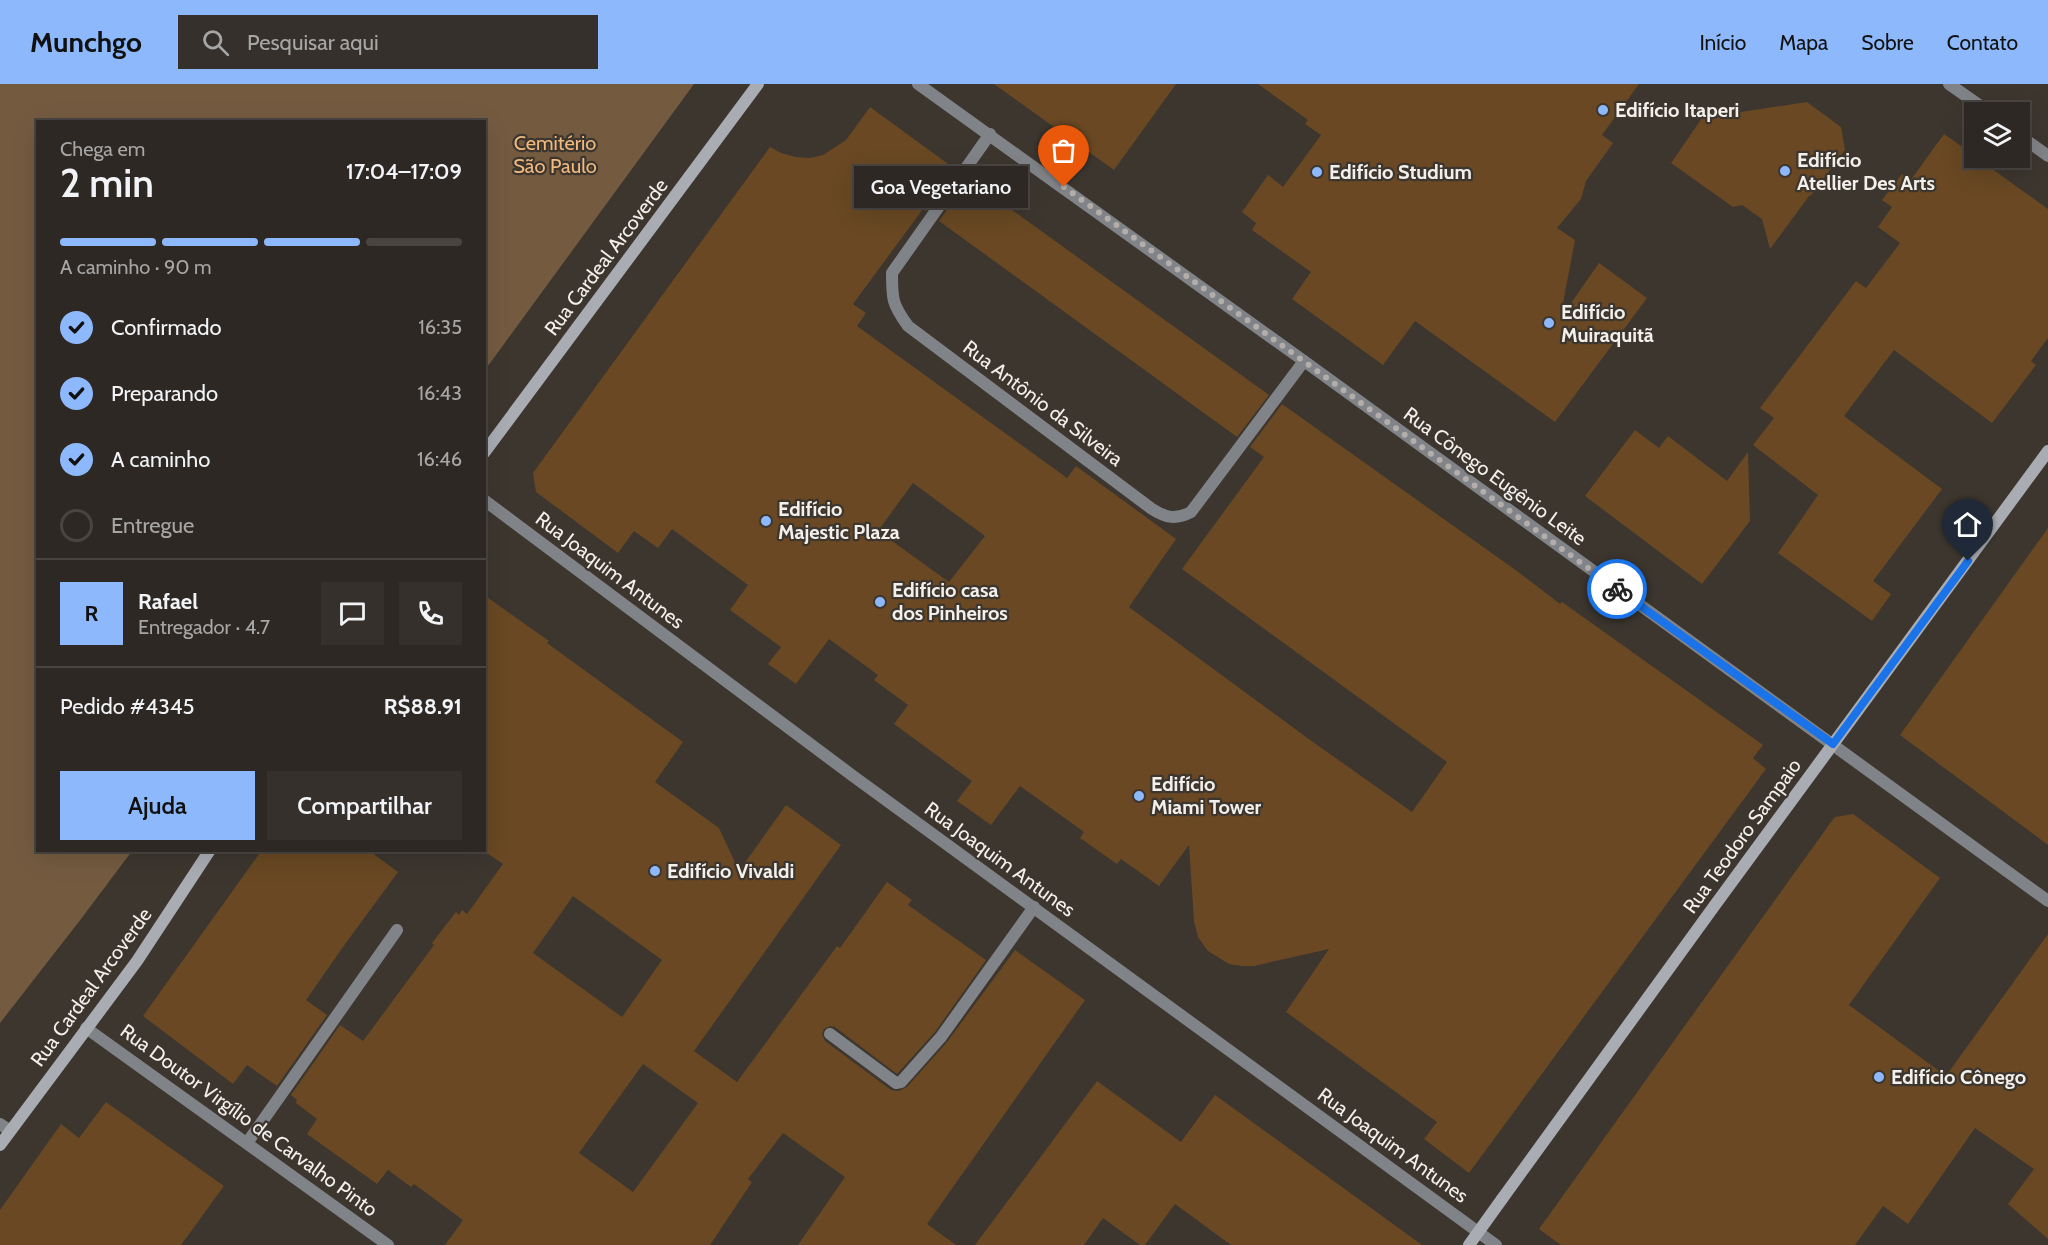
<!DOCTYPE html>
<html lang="pt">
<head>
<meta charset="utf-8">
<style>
	:root { --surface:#2d2823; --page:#35302b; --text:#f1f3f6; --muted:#a7a6a6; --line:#484441; --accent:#8db9fc }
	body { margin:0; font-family:Cabin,sans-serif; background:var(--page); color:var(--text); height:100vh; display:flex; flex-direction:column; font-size:22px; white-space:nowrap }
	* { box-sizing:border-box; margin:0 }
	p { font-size:20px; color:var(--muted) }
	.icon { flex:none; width:33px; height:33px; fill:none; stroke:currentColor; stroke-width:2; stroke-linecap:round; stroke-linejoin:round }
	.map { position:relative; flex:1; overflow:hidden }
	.panel { position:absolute; left:36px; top:36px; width:450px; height:732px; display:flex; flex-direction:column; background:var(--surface); border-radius:0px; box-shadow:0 6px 24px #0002,0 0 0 2px var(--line) }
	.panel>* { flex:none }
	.controls { position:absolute; left:1964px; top:18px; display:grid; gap:12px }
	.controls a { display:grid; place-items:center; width:66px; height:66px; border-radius:0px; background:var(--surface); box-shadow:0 6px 24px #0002,0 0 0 2px var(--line); font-size:30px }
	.pin { position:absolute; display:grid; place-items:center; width:51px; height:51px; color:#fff; margin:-62px -26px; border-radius:50% 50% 50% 0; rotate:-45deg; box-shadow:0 0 6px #0007 }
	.pin .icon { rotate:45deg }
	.courier { position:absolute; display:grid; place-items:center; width:60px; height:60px; margin:-30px; border:4px solid #1a73e8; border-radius:50%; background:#fff; color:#222; box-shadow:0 2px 8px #0007 }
	.bubble { position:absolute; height:42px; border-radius:0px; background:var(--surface); box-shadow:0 6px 24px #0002,0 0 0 2px var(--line); font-size:20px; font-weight:600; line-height:42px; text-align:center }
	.summary em { font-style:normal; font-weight:600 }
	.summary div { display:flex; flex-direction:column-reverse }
	.summary { display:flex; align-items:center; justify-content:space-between; height:102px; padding:0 24px }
	h1 { font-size:39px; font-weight:600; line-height:45px }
	.bar { display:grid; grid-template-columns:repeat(4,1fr); gap:9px 6px; align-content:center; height:72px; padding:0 24px }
	.bar i { height:8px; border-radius:4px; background:var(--line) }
	.bar .active { background:var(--accent) }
	.bar p { grid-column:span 4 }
	.line { display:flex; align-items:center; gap:15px; padding:0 24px; border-top:2px solid var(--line) }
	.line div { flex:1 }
	.round { display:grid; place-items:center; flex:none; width:63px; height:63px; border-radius:0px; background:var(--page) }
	ol { padding:0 24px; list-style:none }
	li { display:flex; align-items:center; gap:18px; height:66px }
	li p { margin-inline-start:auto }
	li .icon { padding:6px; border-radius:50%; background:var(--accent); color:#111; stroke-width:4 }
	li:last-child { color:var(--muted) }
	li i { width:33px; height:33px; border:3px solid var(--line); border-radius:50% }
	.cta { display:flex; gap:12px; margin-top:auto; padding:12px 24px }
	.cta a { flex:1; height:69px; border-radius:0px; background:var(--accent); color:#111; font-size:24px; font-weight:600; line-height:69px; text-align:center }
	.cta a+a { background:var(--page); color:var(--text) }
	header { display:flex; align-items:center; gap:36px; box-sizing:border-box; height:84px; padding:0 30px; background:var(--accent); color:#111 }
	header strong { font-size:28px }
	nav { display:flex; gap:33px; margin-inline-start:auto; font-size:21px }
	.search { width:420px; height:54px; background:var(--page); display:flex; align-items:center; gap:15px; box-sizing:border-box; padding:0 21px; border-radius:0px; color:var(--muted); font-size:22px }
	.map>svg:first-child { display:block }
	.green { fill:#745b40 }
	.building { fill:#694823; fill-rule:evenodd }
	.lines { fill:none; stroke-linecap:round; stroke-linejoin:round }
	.street { stroke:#808387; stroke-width:12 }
	.secondary { stroke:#a9adb3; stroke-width:12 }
	.secondary-bridge { stroke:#a9adb3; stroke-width:12 }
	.done { stroke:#b3aea9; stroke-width:6; stroke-dasharray:0 10.8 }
	.route { stroke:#1a73e8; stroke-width:8 }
	.poi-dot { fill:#8db9fc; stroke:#3c362f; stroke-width:2 }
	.labels { text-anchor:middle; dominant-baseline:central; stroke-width:4.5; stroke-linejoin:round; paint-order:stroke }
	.poi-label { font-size:20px; font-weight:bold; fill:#f3efeb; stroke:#3c362f; text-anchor:start }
	.park-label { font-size:20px; fill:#f0b97e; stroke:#3c362f }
	.street-label { font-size:20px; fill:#f3efeb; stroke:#3c362f }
</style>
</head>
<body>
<header>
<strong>Munchgo</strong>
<div class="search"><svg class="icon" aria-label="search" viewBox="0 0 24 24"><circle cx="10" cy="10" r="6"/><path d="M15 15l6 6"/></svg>Pesquisar aqui</div>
<nav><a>Início</a><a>Mapa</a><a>Sobre</a><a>Contato</a></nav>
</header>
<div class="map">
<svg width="2048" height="1161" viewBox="0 0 2048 1161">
	<rect width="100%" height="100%" fill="#3c362f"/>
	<path class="green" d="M0 0H694L485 286 484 38H38V766L132 767 81 835 0 939Z"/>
	<g class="building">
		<path d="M994 0H1176L1114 86Z"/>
		<path d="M1258 0H1639L1602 51 1613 59 1586 97 1581 115 1557 144 1575 156 1560 235 1599 179 1647 214 1555 338 1415 237 1383 281 1292 215 1311 188 1252 146 1256 139 1242 128 1268 91 1283 103 1321 51 1305 40 1308 36Z"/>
		<path d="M1807 18 1841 43 1845 66 1811 111 1809 112 1770 165 1762 135 1742 121 1733 123 1671 79 1702 34Z"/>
		<path d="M870 23 955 85 926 127 923 125 853 220 866 229 857 242 1067 394 1076 382 1176 455 1129 523 1306 653 1412 728 1447 678 1182 485 1264 373 1250 363 1282 320 1517 487 1560 520 1562 518 1763 661 1753 674 1766 685 1469 1089 1424 1055 1437 1038 1286 928 1329 865 1254 882H1241L1229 880 1208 867 1198 853 1194 837 1189 761 1159 802 1121 775 1117 780 1080 754 1084 748 1020 702 991 741 957 717 972 697 894 640 908 621 874 596 878 591 829 555 796 600 768 580 781 563 730 526 748 501 672 445 658 464 634 447 618 469 536 408 533 389 770 63 781 69 796 73 810 74 823 71 846 56ZM913 399 985 452 949 498 878 447Z"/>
		<path d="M1944 50 1974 71V74H1977L2048 125V254L2031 277 2036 281 1992 339 1894 266 1844 332 1942 405 1873 497 1891 510 1872 537 1778 469 1818 411 1753 361 1774 334 1760 324 1856 197 1866 204 1900 159 1878 143 1892 123 1882 116 1902 90 1910 97Z"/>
		<path d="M969 95 1269 311 1237 353 939 137Z"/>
		<path d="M1635 346 1659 364 1668 352 1727 397 1748 368 1750 437 1702 500 1585 412Z"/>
		<path d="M2048 444V761L1900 651Z"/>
		<path d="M484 511 549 557 547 559 683 658 655 698 719 744 739 787 786 721 841 761 694 967 737 998 837 862 840 864 887 798 912 816 908 821 986 876 935 948 897 990 835 943 830 942 824 945 822 950 825 957 891 1006 898 1007 907 1003 947 958 1015 866 1085 916 927 1140 956 1161H798L845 1093 783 1049 748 1095 752 1098 710 1161H445L463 1136 414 1100 411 1103 388 1086 377 1100 307 1050 317 1035 296 1019 297 1016 291 1011 340 941 363 957 434 861 432 859 456 828 459 831 462 826 467 830 503 780 484 767ZM573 812 662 876 622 933 533 869ZM643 980 698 1019 633 1108 579 1069Z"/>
		<path d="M1853 730 1940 794 1849 921 1946 992 2048 850V1155L2008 1120 2034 1085 1975 1044 1908 1140 1883 1122 1855 1161H1561L1539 1145 1831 738 1835 733Z"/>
		<path d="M262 766H368L398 788 343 863 306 916 327 931 277 1002 247 981 233 1000 143 932Z"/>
		<path d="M1097 997 1181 1058 1215 1011 1422 1161H1231L1175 1120 1145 1161H1140L1103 1134 1084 1161H975Z"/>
		<path d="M106 1018 224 1102 181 1161H0V1126L61 1040 79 1054Z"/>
	</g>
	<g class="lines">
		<g class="street">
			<path d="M918 0 1304 277 2048 817"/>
			<path d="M1949 0 1989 28"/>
			<path d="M990 50 892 189C892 215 892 220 908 242L1152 425C1166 434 1176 436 1191 428L1304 277"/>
			<path d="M2019 51 2048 72"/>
			<path d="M484 416 853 692 1496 1161"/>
			<path d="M86 944 388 1161"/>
			<path d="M830 950 896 999 901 998 941 953 1034 823"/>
			<path d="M0 1040 10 1047"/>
			<path d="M247 1059 397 846"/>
		</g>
		<g class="secondary">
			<path d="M484 369 758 0"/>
			<path d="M0 1061 137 877 210 766"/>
			<path d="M1502 1115 1715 821 2048 367"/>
		</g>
		<path class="secondary-bridge" d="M1469 1161 1502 1115"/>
	</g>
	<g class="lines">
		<path class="done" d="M1064 103 1617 505"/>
		<path class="route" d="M1617 505 1833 660 1968 477"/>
	</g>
	<g class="poi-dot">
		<circle cx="1603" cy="26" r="6"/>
		<circle cx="1785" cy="87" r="6"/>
		<circle cx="1317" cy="88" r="6"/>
		<circle cx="1549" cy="239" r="6"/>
		<circle cx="766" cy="437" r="6"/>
		<circle cx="880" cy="518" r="6"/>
		<circle cx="1139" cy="712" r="6"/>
		<circle cx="655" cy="787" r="6"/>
		<circle cx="1879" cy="993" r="6"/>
	</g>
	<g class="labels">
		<g class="poi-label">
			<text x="1615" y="26">Edifício Itaperi</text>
			<text x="1797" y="76">Edifício<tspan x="1797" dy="23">Atellier Des Arts</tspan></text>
			<text x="1329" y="88">Edifício Studium</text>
			<text x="1561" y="228">Edifício<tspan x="1561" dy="23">Muiraquitã</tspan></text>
			<text x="778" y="425">Edifício<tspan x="778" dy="23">Majestic Plaza</tspan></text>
			<text x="892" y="506">Edifício casa<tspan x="892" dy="23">dos Pinheiros</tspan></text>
			<text x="1151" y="700">Edifício<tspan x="1151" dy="23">Miami Tower</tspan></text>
			<text x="667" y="787">Edifício Vivaldi</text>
			<text x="1891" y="993">Edifício Cônego</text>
		</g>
		<g class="park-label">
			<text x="555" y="59">Cemitério<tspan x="555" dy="23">São Paulo</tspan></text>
		</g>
		<g class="street-label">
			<text transform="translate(606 173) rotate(-53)">Rua Cardeal Arcoverde</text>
			<text transform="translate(1043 319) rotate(37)">Rua Antônio da Silveira</text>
			<text transform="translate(1495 392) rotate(36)">Rua Cônego Eugênio Leite</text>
			<text transform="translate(610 486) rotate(37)">Rua Joaquim Antunes</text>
			<text transform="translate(1742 752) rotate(-54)">Rua Teodoro Sampaio</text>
			<text transform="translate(1000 775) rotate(36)">Rua Joaquim Antunes</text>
			<text transform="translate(91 903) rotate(-54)">Rua Cardeal Arcoverde</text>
			<text transform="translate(249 1036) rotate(36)">Rua Doutor Virgílio de Carvalho Pinto</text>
			<text transform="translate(1393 1061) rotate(36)">Rua Joaquim Antunes</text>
		</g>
	</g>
</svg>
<div class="controls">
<a><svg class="icon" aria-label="layers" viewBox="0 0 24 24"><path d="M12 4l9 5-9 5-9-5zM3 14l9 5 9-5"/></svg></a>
</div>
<div class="pin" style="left:1064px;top:103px;background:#ea580c"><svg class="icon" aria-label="bag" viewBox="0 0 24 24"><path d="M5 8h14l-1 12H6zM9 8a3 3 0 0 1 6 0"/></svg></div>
<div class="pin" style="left:1968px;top:477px;background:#1f2937"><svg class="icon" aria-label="home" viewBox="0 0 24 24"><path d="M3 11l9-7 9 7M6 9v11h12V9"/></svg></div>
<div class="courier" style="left:1617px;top:505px"><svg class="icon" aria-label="bike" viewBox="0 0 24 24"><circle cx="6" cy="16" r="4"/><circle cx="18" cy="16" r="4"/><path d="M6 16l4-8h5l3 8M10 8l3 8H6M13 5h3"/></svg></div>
<div class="bubble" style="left:854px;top:82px;width:174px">Goa Vegetariano</div>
<section class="panel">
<div class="summary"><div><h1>2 min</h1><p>Chega em</p></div><em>17:04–17:09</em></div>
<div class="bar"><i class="active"></i><i class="active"></i><i class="active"></i><i></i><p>A caminho · 90 m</p></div>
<ol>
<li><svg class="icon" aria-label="check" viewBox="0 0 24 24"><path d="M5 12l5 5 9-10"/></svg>Confirmado<p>16:35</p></li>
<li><svg class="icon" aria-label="check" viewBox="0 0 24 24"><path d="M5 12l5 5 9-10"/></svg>Preparando<p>16:43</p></li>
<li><svg class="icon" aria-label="check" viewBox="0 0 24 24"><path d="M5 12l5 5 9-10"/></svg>A caminho<p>16:46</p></li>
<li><i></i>Entregue</li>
</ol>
<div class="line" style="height:108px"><b class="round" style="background:var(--accent);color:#111">R</b><div><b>Rafael</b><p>Entregador · 4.7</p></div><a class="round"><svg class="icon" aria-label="chat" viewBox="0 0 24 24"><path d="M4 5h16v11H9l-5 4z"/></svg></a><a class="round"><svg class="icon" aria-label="phone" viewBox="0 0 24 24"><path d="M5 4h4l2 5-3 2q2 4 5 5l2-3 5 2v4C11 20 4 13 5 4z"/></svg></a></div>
<div class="line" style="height:78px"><div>Pedido #4345</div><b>R$88.91</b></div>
<div class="cta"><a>Ajuda</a><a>Compartilhar</a></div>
</section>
</div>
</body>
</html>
